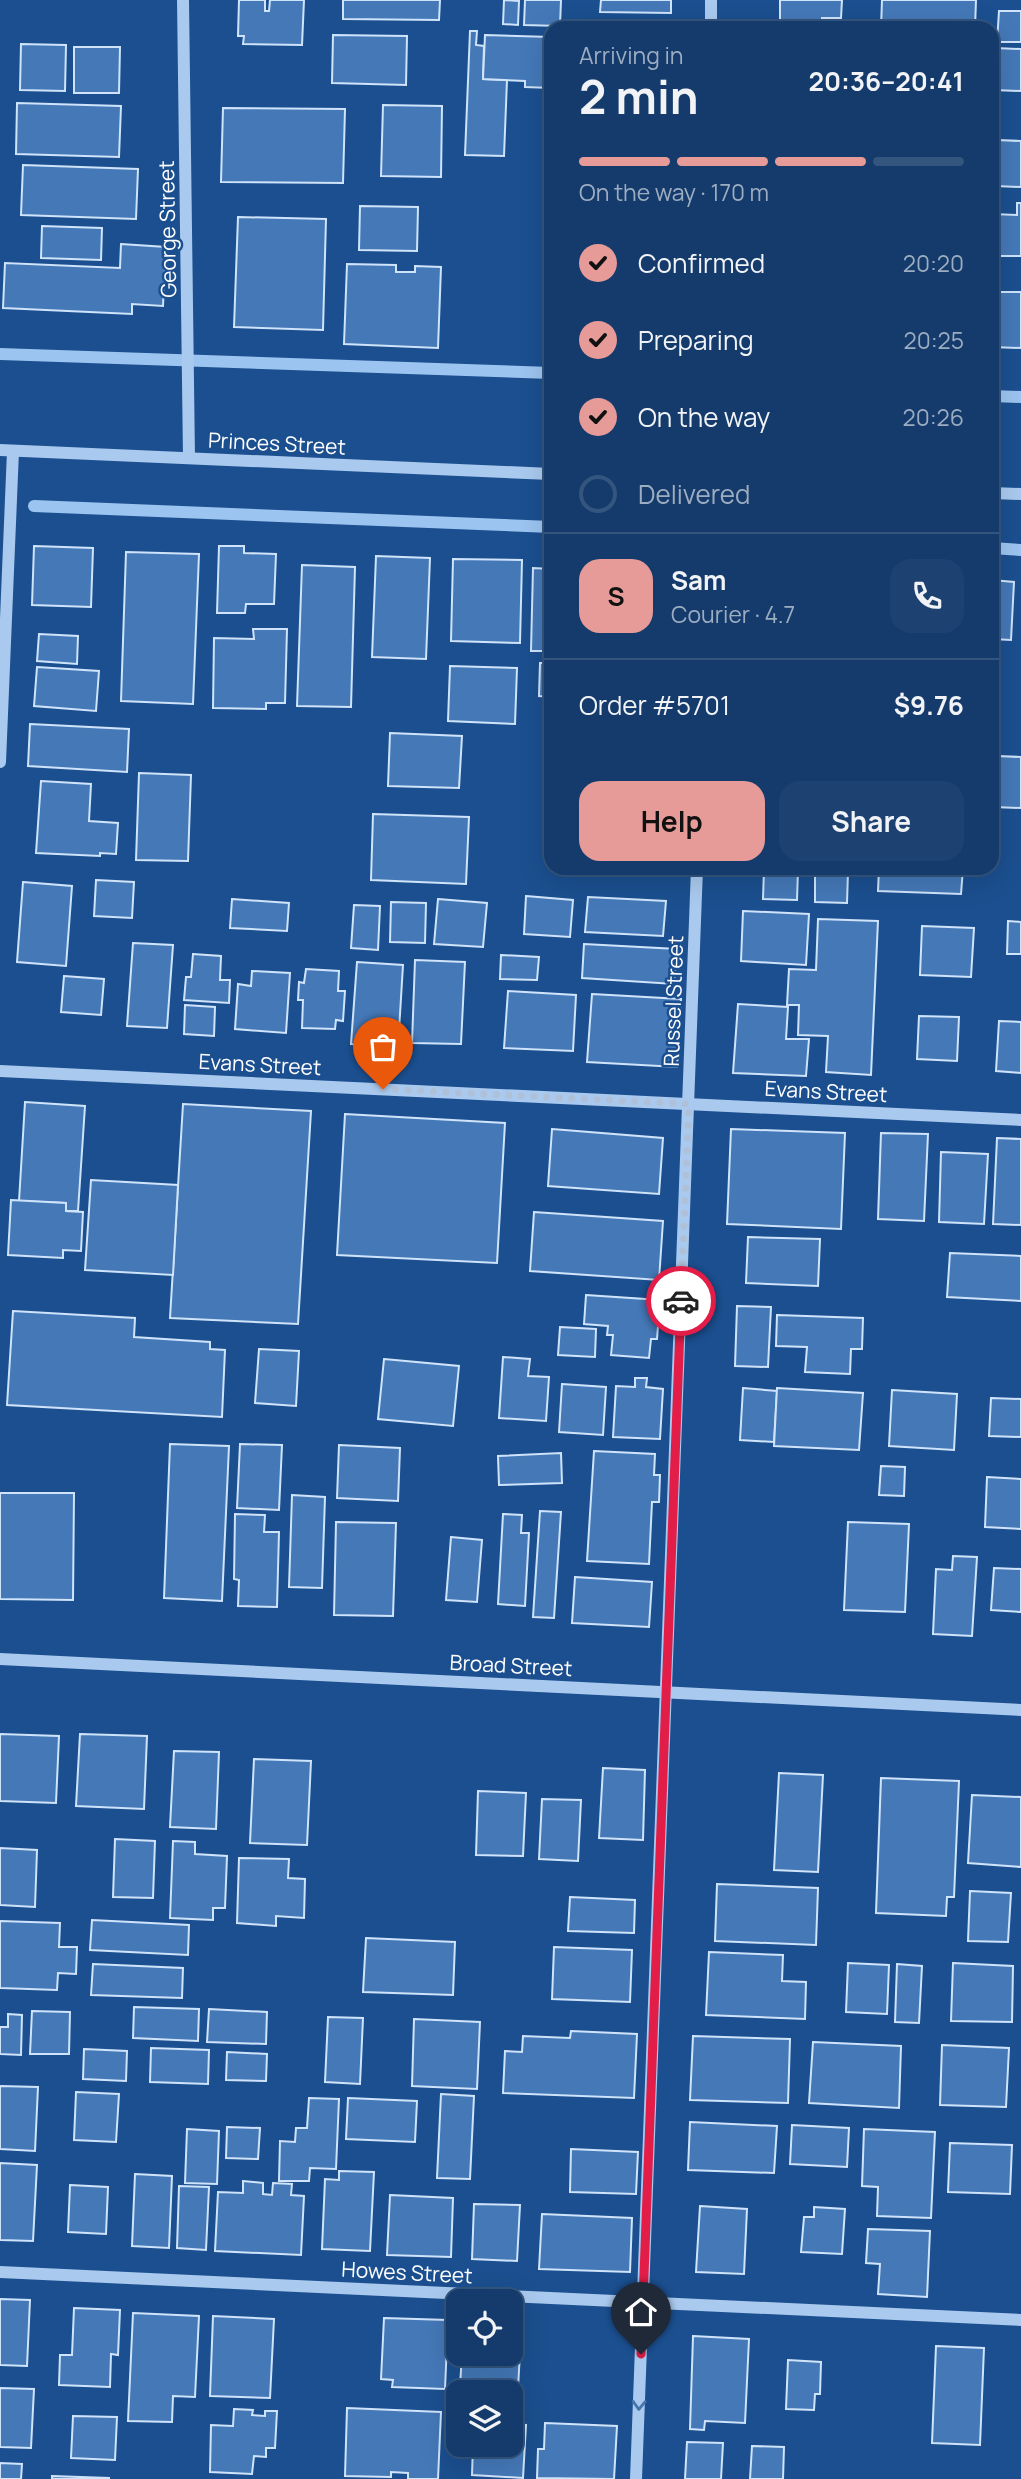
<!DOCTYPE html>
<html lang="en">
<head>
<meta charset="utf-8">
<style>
	:root { --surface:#143b6b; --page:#1d4271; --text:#f1f3f6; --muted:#9dadc1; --line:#33557e; --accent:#e69b98 }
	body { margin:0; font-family:Manrope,sans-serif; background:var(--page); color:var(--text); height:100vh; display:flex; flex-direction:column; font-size:26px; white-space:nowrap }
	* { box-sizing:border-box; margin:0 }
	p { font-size:23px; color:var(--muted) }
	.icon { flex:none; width:38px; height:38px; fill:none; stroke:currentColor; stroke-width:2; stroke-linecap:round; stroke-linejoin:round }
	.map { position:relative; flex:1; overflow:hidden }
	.sheet { position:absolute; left:544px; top:21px; width:455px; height:854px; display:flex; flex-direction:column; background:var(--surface); border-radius:21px; box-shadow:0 7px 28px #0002,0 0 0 2px var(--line) }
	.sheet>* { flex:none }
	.fabs { position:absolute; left:446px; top:2289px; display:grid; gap:14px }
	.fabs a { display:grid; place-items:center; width:77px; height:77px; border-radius:14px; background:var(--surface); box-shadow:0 7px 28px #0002,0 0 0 2px var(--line); font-size:35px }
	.pin { position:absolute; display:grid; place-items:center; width:60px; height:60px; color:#fff; margin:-72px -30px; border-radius:50% 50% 50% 0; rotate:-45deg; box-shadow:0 0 7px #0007 }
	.pin .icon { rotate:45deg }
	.courier { position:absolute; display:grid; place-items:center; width:70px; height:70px; margin:-35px; border:5px solid #e11d48; border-radius:50%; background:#fff; color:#222; box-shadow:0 2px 9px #0007 }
	.headline em { font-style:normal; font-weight:700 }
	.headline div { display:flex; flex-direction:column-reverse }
	.headline { display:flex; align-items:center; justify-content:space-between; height:119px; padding:0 35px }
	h1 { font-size:46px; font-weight:700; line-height:52px }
	.bar { display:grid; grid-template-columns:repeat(4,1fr); gap:10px 7px; align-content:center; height:84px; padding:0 35px }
	.bar i { height:9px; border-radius:5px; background:var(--line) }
	.bar .active { background:var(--accent) }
	.bar p { grid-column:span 4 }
	.line { display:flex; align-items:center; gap:18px; padding:0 35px; border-top:2px solid var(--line) }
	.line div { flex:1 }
	.round { display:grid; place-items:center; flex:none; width:74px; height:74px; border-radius:21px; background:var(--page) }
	ol { padding:0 35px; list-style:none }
	li { display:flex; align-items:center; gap:21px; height:77px }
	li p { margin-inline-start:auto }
	li .icon { padding:7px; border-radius:50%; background:var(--accent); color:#111; stroke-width:4 }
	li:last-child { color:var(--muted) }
	li i { width:38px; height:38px; border:4px solid var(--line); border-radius:50% }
	.button { display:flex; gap:14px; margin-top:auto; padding:14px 35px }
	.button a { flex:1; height:80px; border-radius:21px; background:var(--accent); color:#111; font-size:28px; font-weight:700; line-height:80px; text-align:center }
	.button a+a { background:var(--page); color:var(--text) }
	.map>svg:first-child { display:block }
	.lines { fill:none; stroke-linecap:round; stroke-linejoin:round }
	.stream { stroke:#9cc4f0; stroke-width:12 }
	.building { fill:#4478b7; stroke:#cfe3fa; stroke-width:2 }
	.minor { stroke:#a9c9ee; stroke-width:12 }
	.oneway { stroke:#4674ac }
	.done { stroke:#afc1d8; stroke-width:7; stroke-dasharray:0 12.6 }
	.route { stroke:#e11d48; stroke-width:9 }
	.labels { text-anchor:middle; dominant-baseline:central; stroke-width:5; stroke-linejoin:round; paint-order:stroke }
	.street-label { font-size:21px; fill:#fff; stroke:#1b4f8f }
</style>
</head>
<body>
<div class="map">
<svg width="1021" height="2479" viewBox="0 0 1021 2479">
	<rect width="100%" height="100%" fill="#1b4f8f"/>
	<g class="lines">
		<g class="stream">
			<path d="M0 354 551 373"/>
			<path d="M992 396 1021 397"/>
			<path d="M34 506 551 527"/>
			<path d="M992 548 1021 550"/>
		</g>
	</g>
	<g class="building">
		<path d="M239 0H265V11H269L270 0H304L302 45 243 44 244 36H238Z"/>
		<path d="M343 0H440L439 20 343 19Z"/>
		<path d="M504 0 519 1 518 25 503 24Z"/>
		<path d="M525 0H561L560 26 524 25Z"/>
		<path d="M601 0H671V13L600 12Z"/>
		<path d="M780 0H842L841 18H822V28H780Z"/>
		<path d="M882 0H976L975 28H881Z"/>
		<path d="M999 11H1021V42H997Z"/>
		<path d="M568 26 635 28H568Z"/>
		<path d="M470 31H477L476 45 484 46 483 79 507 80 504 156 465 155Z"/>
		<path d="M333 35 407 36 406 85 332 83Z"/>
		<path d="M485 35 551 37V88L525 87V81L483 79Z"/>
		<path d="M21 44 66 45 65 91 20 90Z"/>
		<path d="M74 47H120L119 93H74Z"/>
		<path d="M995 48 1021 49V91L994 90Z"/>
		<path d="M17 103 121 106 119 157 16 154Z"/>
		<path d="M383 105 442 106 441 177 381 176Z"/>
		<path d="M223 108 345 109 343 183 221 182Z"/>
		<path d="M997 140 1021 141V187L996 186Z"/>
		<path d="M23 165 138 169 136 219 21 215Z"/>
		<path d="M1017 203H1021V256H992V214L1017 215Z"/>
		<path d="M360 206 418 207 417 251 359 250Z"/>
		<path d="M238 217 326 219 323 330 234 327Z"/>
		<path d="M42 226 102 228 101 260 41 258Z"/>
		<path d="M121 244 166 247 163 306 132 304V314L3 308 5 263 120 268Z"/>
		<path d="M347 264 396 265V272H415V266L441 267 438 348 344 344Z"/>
		<path d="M993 292H1021V348L992 347Z"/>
		<path d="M34 546 93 548 91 607 32 605Z"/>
		<path d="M219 546H244V553L276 554 274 604H246L245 613H217Z"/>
		<path d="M126 552 199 554 193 704 121 701Z"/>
		<path d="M376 556 430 558 426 659 372 657Z"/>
		<path d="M453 559 522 560 520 643 451 641Z"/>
		<path d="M302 565 355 567 351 707 297 706Z"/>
		<path d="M533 568 551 569V651H531Z"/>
		<path d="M992 580 1014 582 1011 640 992 639Z"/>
		<path d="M253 629H287L285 703H266V709L213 708 214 638 254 639Z"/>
		<path d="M39 634 78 636 77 664 37 661Z"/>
		<path d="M540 663H551V697L539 696Z"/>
		<path d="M450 666 517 668 515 724 448 721Z"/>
		<path d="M37 667 99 671 96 711 34 706Z"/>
		<path d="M30 724 129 729 127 772 28 766Z"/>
		<path d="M390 733 462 736 459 788 388 786Z"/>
		<path d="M997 756 1021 757V808L994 807Z"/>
		<path d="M139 773 191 775 188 861 136 860Z"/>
		<path d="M41 781 91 784 89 821 118 823 116 854 100 853V856L36 853Z"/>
		<path d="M373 814 469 817 466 884 371 880Z"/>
		<path d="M764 868H849L848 872Z"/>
		<path d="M879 868H963L961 894 878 891Z"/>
		<path d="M764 869 798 870 797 900 763 899Z"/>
		<path d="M815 870 848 872 847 903 815 902Z"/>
		<path d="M96 880 134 882 132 918 94 916Z"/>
		<path d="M23 882 72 886 66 966 17 962Z"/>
		<path d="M526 896 573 900 570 937 524 934Z"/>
		<path d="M588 897 666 901 663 936 585 932Z"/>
		<path d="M232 899 289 903 287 931 230 928Z"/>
		<path d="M438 899 487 903 483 947 434 944Z"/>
		<path d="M391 902 426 903 425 943 390 942Z"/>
		<path d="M354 905 380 906 378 950 351 948Z"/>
		<path d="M743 911 809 914 806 965 741 961Z"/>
		<path d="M818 919 878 921 871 1075 826 1072 828 1036 798 1035 799 1005H787L789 969 816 970Z"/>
		<path d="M1008 921 1021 922V954H1007Z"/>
		<path d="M922 926 974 928 971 977 920 975Z"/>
		<path d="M133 943 173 945 167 1028 127 1026Z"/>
		<path d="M584 944 677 949 674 984 582 978Z"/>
		<path d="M193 954 221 956 220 980H230L229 1003 184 1000 186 977H191Z"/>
		<path d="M501 955 539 957 537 980 500 979Z"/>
		<path d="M415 960 465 962 461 1044 412 1043Z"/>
		<path d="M357 962 403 965 398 1047 351 1044Z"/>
		<path d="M306 969 339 971 338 991H345L343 1021 336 1020 335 1029 302 1028 303 1000H298L299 982 304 983Z"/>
		<path d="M252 971 290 973 286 1033 235 1029 238 984 251 986Z"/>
		<path d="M64 976 104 979 101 1015 61 1012Z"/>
		<path d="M508 991 576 995 573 1051 504 1048Z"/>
		<path d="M592 994 681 999 677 1067 587 1062Z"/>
		<path d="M738 1004 788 1007 786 1039H809L806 1076 733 1073Z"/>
		<path d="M185 1005 215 1007 214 1036 184 1034Z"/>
		<path d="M919 1016 959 1017 957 1061 917 1059Z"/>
		<path d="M999 1021 1021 1022V1073L996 1071Z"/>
		<path d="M25 1102 85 1106 78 1211H66V1203L19 1201Z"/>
		<path d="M183 1104 311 1111 298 1324 170 1318Z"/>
		<path d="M345 1114 505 1123 497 1263 337 1255Z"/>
		<path d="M552 1129 663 1138 659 1194 548 1186Z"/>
		<path d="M731 1129 845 1133 841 1229 727 1224Z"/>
		<path d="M881 1133 928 1134 924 1221 878 1219Z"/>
		<path d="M997 1138 1021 1139V1225L993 1224Z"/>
		<path d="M941 1152 988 1154 984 1224 939 1222Z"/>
		<path d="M91 1180 178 1185 173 1275 85 1270Z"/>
		<path d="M11 1200 66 1203V1211L83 1212 81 1251 63 1250V1258L8 1255Z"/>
		<path d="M534 1212 663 1221 659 1280 530 1271Z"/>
		<path d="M748 1237 820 1239 818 1286 746 1283Z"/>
		<path d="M950 1253 1021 1256V1301L947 1297Z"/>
		<path d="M586 1295 660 1300 657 1339H651L649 1358 611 1355 613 1335H607L608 1326 584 1324Z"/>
		<path d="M737 1306 771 1307 768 1367 735 1366Z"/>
		<path d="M13 1311 135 1318 134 1337 210 1342V1349L225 1350 222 1417 7 1405Z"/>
		<path d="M777 1315 863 1318 862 1349H851L850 1374 805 1372 807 1347 776 1346Z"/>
		<path d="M560 1327 596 1329 595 1357 558 1355Z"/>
		<path d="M259 1349 299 1351 296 1406 255 1403Z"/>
		<path d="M503 1357 530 1359 528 1376 549 1377 546 1421 499 1418Z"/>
		<path d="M384 1359 459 1366 453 1426 378 1419Z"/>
		<path d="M635 1378H647L646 1387 663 1389 660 1439 613 1437 616 1386 635 1387Z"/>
		<path d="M562 1384 606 1387 603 1435 559 1432Z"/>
		<path d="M743 1388 777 1391 774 1442 740 1440Z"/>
		<path d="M777 1388 863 1393 859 1450 774 1446Z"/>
		<path d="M892 1390 957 1394 954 1450 889 1446Z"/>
		<path d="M991 1398 1021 1399V1437L989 1436Z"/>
		<path d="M170 1444 229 1446 222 1601 164 1598Z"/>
		<path d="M240 1444 282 1445 279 1510 237 1508Z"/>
		<path d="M339 1445 400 1448 398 1501 337 1498Z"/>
		<path d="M594 1451 655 1454 654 1475H660L659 1502H652L649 1564 587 1561Z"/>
		<path d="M561 1453 562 1483 499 1485 498 1456Z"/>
		<path d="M881 1466 905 1467 904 1496 879 1495Z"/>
		<path d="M987 1477 1021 1479V1529L985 1527Z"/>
		<path d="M0 1493H74L73 1600 0 1599Z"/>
		<path d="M292 1495 325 1497 322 1588 289 1587Z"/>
		<path d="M540 1511 561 1512 554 1618 533 1617Z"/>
		<path d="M235 1514 265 1515 264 1532H279L277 1607 238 1606 239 1580 234 1579Z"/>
		<path d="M503 1514 522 1515 521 1533H529L525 1606 498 1604Z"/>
		<path d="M336 1522 396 1523 393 1616 334 1615Z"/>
		<path d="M848 1522 909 1524 905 1612 844 1610Z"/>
		<path d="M451 1537 482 1540 477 1602 446 1600Z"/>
		<path d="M953 1556 977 1557 972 1636 933 1634 936 1569 952 1570Z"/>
		<path d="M994 1568 1021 1569V1612L991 1610Z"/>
		<path d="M575 1577 652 1582 649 1627 572 1623Z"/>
		<path d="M0 1734 59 1736 56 1803 0 1801Z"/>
		<path d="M80 1734 147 1736 144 1809 76 1806Z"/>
		<path d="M174 1751 219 1752 216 1829 170 1827Z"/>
		<path d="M254 1759 311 1761 307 1845 250 1843Z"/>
		<path d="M603 1768 645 1770 643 1840 599 1838Z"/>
		<path d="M779 1773 823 1775 818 1872 774 1870Z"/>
		<path d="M881 1778 959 1781 954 1897H947L946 1916 876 1913Z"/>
		<path d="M478 1791 526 1793 523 1856 476 1855Z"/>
		<path d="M972 1795 1021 1797V1867L968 1863Z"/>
		<path d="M542 1799 581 1800 578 1861 539 1859Z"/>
		<path d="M115 1839 155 1841 153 1898 113 1897Z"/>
		<path d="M173 1841 195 1842V1854L227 1856 225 1908H213V1920L170 1918Z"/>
		<path d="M0 1848 37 1850 35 1907 0 1905Z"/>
		<path d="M239 1858 289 1859 288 1878 305 1879 304 1918 276 1916V1926L237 1923Z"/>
		<path d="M717 1884 818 1888 816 1945 715 1941Z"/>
		<path d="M970 1891 1011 1893 1008 1942 968 1941Z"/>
		<path d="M570 1897 635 1900 634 1933 568 1931Z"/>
		<path d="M92 1920 189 1925 188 1955 90 1950Z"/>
		<path d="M0 1921 60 1923 59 1947H77L76 1974 58 1973 57 1990 0 1988Z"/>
		<path d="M366 1938 455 1942 453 1995 363 1992Z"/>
		<path d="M554 1947 632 1950 630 2002 552 1999Z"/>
		<path d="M709 1952 783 1955 782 1981 806 1982 805 2019 706 2015Z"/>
		<path d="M848 1963 889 1965 887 2014 846 2012Z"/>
		<path d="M953 1963 1013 1966 1012 2022 951 2021Z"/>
		<path d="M93 1964 183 1968 182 1998 91 1995Z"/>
		<path d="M897 1964 922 1966 919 2023 895 2022Z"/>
		<path d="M134 2007 199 2009 198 2041 133 2038Z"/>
		<path d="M209 2009 267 2012 266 2044 207 2042Z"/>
		<path d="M32 2011 70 2012 69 2054H30Z"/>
		<path d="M8 2014 22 2015 21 2055 0 2054V2027H8Z"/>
		<path d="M328 2017 363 2018 360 2084 325 2082Z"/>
		<path d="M414 2019 480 2022 477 2089 412 2086Z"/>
		<path d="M571 2031 637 2034 634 2098 503 2093 505 2051 522 2052 523 2036 570 2038Z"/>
		<path d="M693 2036 790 2039 788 2103 690 2100Z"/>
		<path d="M813 2042 901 2046 899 2108 809 2103Z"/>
		<path d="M942 2045 1009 2048 1006 2107 940 2105Z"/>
		<path d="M151 2048 209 2050 208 2084 150 2082Z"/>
		<path d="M84 2049 127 2051 126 2081 83 2079Z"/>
		<path d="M227 2052 267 2054 266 2081 226 2080Z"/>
		<path d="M0 2086 38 2087 35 2151 0 2149Z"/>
		<path d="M76 2092 119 2094 116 2142 74 2140Z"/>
		<path d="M441 2094 474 2096 470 2179 437 2178Z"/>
		<path d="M309 2098 339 2099 336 2169 310 2168 309 2181H279L280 2141 295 2142 296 2128H307Z"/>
		<path d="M348 2098 417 2101 415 2142 346 2139Z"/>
		<path d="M690 2122 777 2126 774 2173 688 2170Z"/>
		<path d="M792 2125 849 2128 847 2167 790 2164Z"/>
		<path d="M227 2127 260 2128 258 2159 226 2158Z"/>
		<path d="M187 2129 219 2131 217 2184 185 2183Z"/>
		<path d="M864 2129 935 2132 931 2218 877 2216 878 2187 862 2186Z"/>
		<path d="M950 2143 1012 2145 1010 2194 948 2192Z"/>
		<path d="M571 2149 638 2152 636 2194 570 2192Z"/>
		<path d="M0 2163 37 2165 33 2241 0 2240Z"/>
		<path d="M339 2171 374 2172 370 2251 322 2249 325 2179 339 2180Z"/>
		<path d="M135 2174 172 2176 169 2248 132 2246Z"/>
		<path d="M243 2181 263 2183V2194L272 2195 273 2183 292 2184 291 2195 304 2196 301 2255 215 2251 218 2192 243 2193Z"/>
		<path d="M70 2185 108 2187 106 2234 68 2232Z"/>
		<path d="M179 2186 209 2187 206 2250 177 2248Z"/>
		<path d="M390 2195 453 2198 451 2257 387 2255Z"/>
		<path d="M474 2204 520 2205 517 2261 472 2259Z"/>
		<path d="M700 2206 747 2209 744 2274 696 2272Z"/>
		<path d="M814 2207 845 2209 842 2254 801 2252 804 2217H814Z"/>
		<path d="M542 2214 632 2218 630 2272 539 2269Z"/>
		<path d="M868 2229 930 2231 927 2297 878 2294 880 2264 866 2263Z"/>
		<path d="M0 2299 30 2300 27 2366 0 2365Z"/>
		<path d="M74 2308 120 2310 118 2355 111 2354 110 2387 59 2385 60 2355H72Z"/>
		<path d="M133 2313 199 2316 195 2397 173 2396 172 2422 128 2421Z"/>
		<path d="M213 2316 274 2319 270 2398 210 2396Z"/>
		<path d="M384 2318 448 2320 445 2389 392 2387 393 2380 381 2379Z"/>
		<path d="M511 2322H515L514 2335H521L518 2388 460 2386 462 2354H511Z"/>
		<path d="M693 2336 749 2339 745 2423 705 2421 704 2430 690 2429Z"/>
		<path d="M936 2346 984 2348 980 2445 932 2443Z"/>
		<path d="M788 2360 821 2362 820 2394H815L814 2410 786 2409Z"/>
		<path d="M0 2388 34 2389 31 2448 0 2447Z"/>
		<path d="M347 2408 441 2412 438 2479H408V2473L391 2472V2477L345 2476Z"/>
		<path d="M234 2409 253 2410 252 2415 265 2416V2411H277L275 2448H266V2457L254 2456 252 2474 210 2472 211 2425 233 2426Z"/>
		<path d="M73 2416 117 2417 115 2460 71 2458Z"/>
		<path d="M545 2423 617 2426 614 2479 537 2478 538 2449H544Z"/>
		<path d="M511 2424 526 2425 523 2478 472 2475 473 2445H511Z"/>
		<path d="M687 2442 723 2443 721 2479H685Z"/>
		<path d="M752 2446 784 2447 783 2479H750Z"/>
		<path d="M0 2463 22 2464 21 2479H0Z"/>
		<path d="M52 2476 109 2478V2479H52Z"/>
	</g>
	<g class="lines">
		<g class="minor">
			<path d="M183 0 189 458"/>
			<path d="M711 0V28"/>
			<path d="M0 450 551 474"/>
			<path d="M992 493 1021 494"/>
			<path d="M0 762 13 451"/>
			<path d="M0 1071 1021 1120"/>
			<path d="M0 1659 1021 1710"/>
			<path d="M0 2272 1021 2320"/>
			<path d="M636 2479 697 868"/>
		</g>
	</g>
	<defs><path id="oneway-chevron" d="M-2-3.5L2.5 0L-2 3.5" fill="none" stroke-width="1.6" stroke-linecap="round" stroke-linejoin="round" transform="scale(1.75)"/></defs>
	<use class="oneway" href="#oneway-chevron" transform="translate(639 2405) rotate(92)"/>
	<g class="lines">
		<path class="done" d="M383 1089 689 1104 681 1301"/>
		<path class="route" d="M641 2354 681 1301"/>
	</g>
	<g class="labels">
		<g class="street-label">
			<text transform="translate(167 229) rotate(-91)">George Street</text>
			<text transform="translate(277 443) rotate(3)">Princes Street</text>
			<text transform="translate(673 1001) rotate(-88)">Russel Street</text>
			<text transform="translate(260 1064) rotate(3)">Evans Street</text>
			<text transform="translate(826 1091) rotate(3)">Evans Street</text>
			<text transform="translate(511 1665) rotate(3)">Broad Street</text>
			<text transform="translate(407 2272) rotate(3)">Howes Street</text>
		</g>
	</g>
</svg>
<div class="fabs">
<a><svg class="icon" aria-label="locate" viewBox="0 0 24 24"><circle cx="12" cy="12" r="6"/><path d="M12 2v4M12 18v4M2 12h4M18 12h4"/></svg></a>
<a><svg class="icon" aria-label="layers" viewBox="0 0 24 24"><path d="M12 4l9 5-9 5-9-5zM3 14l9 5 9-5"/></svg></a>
</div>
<div class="pin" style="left:383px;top:1089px;background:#ea580c"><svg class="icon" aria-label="bag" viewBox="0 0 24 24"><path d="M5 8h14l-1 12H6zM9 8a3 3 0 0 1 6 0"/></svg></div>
<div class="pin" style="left:641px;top:2354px;background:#1f2937"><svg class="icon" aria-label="home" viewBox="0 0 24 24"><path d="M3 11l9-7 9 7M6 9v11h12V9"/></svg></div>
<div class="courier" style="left:681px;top:1301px"><svg class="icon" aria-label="car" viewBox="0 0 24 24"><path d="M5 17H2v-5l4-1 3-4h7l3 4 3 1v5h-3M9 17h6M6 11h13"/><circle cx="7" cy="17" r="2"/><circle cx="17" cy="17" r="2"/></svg></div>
<section class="sheet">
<div class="headline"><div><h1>2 min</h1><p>Arriving in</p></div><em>20:36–20:41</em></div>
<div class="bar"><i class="active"></i><i class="active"></i><i class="active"></i><i></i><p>On the way · 170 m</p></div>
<ol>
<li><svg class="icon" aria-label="check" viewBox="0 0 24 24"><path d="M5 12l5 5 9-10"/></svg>Confirmed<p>20:20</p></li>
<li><svg class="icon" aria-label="check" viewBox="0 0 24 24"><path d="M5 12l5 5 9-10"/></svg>Preparing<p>20:25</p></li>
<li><svg class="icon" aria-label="check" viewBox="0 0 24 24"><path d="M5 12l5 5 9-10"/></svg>On the way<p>20:26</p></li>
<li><i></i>Delivered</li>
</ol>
<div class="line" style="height:126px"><b class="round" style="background:var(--accent);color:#111">S</b><div><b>Sam</b><p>Courier · 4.7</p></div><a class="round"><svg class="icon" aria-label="phone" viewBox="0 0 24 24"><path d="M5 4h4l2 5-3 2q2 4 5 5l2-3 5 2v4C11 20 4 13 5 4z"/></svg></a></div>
<div class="line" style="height:91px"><div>Order #5701</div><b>$9.76</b></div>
<div class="button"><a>Help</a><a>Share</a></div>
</section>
</div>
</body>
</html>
